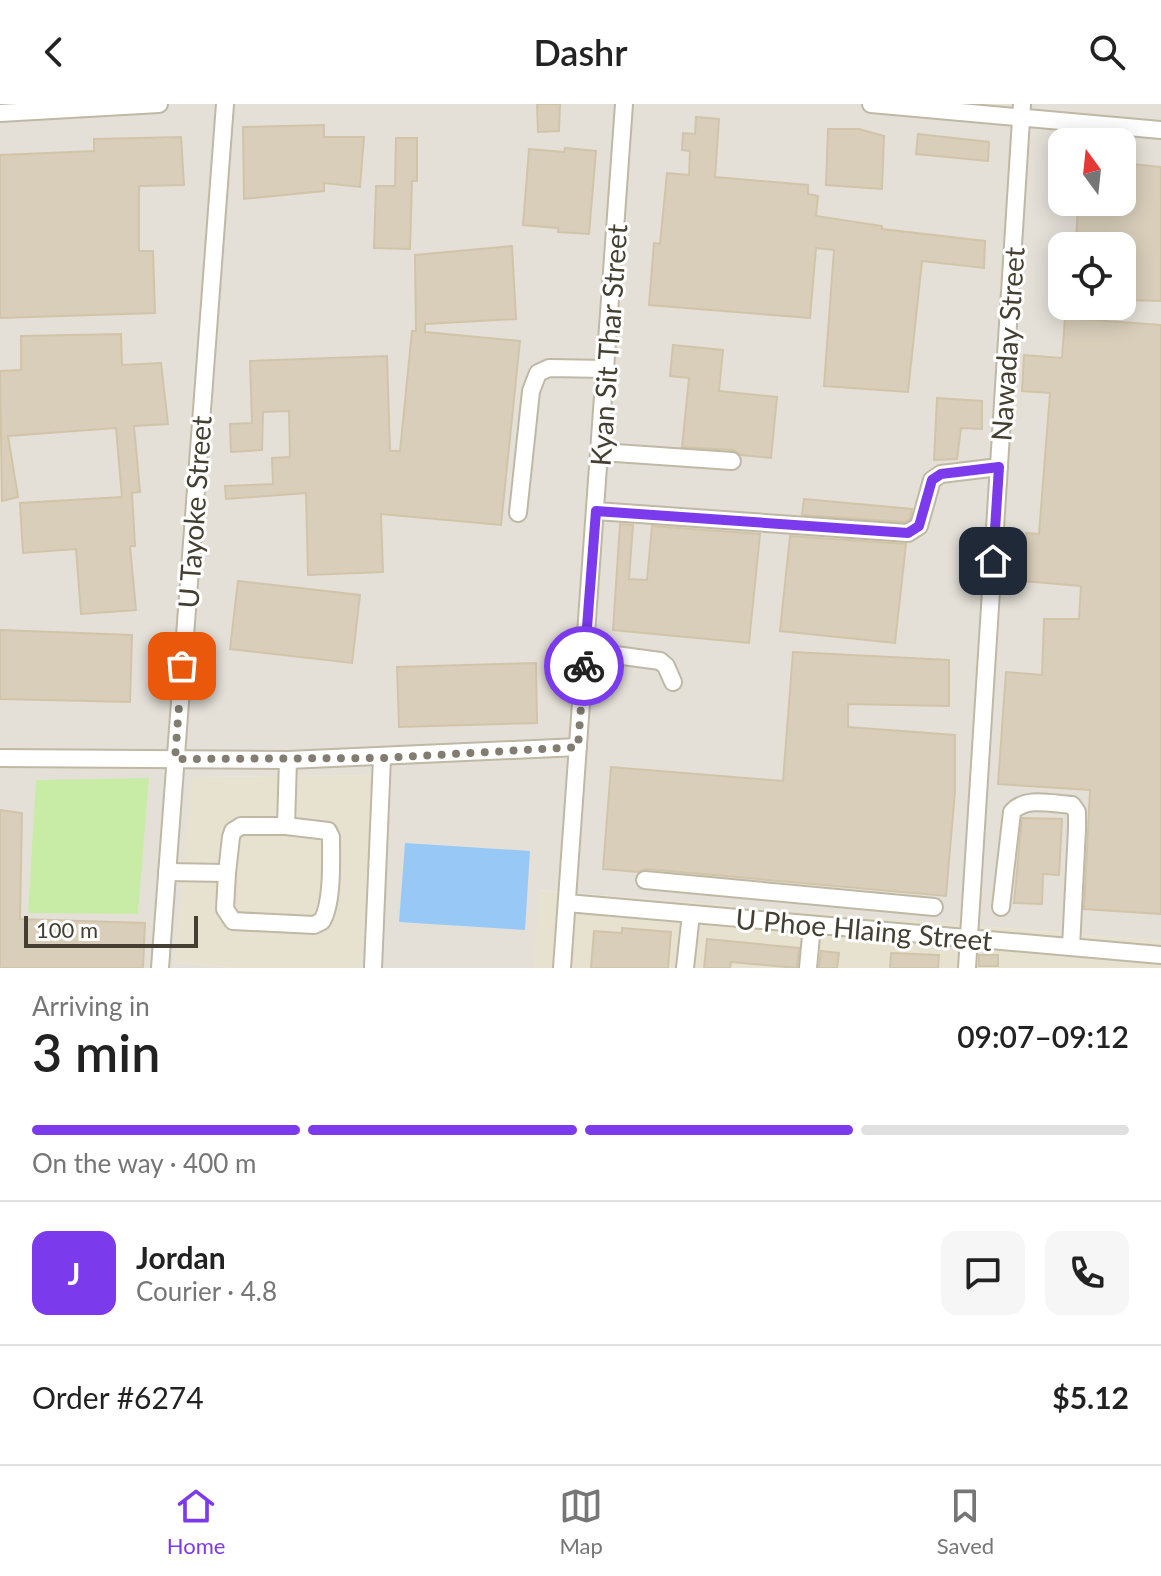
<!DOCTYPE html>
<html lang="en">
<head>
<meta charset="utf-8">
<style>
	:root { --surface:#fff; --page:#f6f6f6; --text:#222; --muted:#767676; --line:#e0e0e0; --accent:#7c3aed }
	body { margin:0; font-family:Lato,sans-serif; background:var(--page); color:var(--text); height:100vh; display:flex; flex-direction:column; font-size:30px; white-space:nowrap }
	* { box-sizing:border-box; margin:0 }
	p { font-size:26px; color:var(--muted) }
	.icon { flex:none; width:44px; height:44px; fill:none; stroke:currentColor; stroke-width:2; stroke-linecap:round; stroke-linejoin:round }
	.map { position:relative; height:864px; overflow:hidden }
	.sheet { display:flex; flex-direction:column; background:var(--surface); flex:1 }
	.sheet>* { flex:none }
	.needle { width:52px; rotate:345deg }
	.fabs { position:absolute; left:1048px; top:24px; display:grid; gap:16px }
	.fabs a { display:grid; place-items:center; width:88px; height:88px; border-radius:16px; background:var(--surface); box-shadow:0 4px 20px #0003; font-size:40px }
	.scale { position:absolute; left:24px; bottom:20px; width:174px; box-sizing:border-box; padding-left:8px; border:4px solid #453f32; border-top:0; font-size:22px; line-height:28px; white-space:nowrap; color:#453f32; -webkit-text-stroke:6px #fff; paint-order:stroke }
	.pin { position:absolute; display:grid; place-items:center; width:68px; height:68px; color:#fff; margin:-34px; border-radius:16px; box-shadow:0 4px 12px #0006 }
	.courier { position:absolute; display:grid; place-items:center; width:80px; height:80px; margin:-40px; border:6px solid #7c3aed; border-radius:50%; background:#fff; color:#222; box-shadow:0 2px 10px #0007 }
	.summary em { font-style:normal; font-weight:600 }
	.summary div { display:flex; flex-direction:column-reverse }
	.summary { display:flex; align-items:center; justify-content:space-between; height:136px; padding:0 32px }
	h1 { font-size:52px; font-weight:600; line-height:60px }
	.bar { display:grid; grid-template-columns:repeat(4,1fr); gap:12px 8px; align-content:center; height:96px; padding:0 32px }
	.bar i { height:10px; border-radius:6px; background:var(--line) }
	.bar .selected { background:var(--accent) }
	.bar p { grid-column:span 4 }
	.line { display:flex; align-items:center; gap:20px; padding:0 32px; border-top:2px solid var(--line) }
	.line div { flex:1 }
	.round { display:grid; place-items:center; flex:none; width:84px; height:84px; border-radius:16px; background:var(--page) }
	header { display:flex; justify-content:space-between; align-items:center; height:104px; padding:0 32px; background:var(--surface); font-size:36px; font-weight:600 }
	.menu { display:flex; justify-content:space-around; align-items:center; height:112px; border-top:2px solid var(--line); background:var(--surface); font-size:22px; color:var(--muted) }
	.menu a { display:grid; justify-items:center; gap:4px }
	.menu .selected { color:var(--accent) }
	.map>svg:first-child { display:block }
	.residential { fill:#e7e2d0 }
	.industrial { fill:#e4e0d8; fill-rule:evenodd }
	.green { fill:#c8eca6 }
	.water { fill:#98c9f6 }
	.building { fill:#d8ceba; stroke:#d1c4a9; stroke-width:2 }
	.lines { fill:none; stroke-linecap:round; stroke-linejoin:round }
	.minor-casing { stroke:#bfb8a4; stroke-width:20 }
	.minor { stroke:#fff; stroke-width:16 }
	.done { stroke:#827d70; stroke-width:8; stroke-dasharray:0 14.4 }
	.route { stroke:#7c3aed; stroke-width:10 }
	.labels { text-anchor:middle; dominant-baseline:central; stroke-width:6; stroke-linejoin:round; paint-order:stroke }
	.street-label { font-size:28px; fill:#453f32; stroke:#fff }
</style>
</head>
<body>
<header><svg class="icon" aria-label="back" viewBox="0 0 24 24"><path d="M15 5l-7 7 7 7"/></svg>Dashr<svg class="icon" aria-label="search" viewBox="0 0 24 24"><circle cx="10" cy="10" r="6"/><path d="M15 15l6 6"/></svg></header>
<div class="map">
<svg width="1161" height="864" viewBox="0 0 1161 864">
	<rect width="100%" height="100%" fill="#f3efe2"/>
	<g class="residential">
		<path d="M373 671 361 864H236L175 859 190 673Z"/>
		<path d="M539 786 1161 837V864H534Z"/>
	</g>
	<path class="industrial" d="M0 0H1161V837L540 786 534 864H361L373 671 191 673 175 859 236 864H0ZM1062 38H1122V98H1062ZM1062 142H1122V202H1062Z"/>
	<path class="green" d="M149 674 138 810 28 809 36 676Z"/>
	<path class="water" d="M405 739 530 747 525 826 399 818Z"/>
	<g class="building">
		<path d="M537 0H560L559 27 538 28Z"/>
		<path d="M696 13 719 15 715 73 808 81V90L818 92 816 112 882 122V125L985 137 984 164 922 157 908 288 824 282 834 146 816 144 810 214 649 201 654 139 660 140 667 69 689 71 690 47 682 46 683 29 695 30Z"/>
		<path d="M324 21V33H364L360 83 324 79V87L244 95 243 23Z"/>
		<path d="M828 25H859L884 32 882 85 826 81Z"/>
		<path d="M918 30 989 38 988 57 916 50Z"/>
		<path d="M181 33 184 81 139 82V147H153L155 209 0 214V51L94 47V35Z"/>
		<path d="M396 34H417V77H412L410 145 374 144 376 82H395Z"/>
		<path d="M565 44 596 47 589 130 558 128V124L523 121 529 45 564 48Z"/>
		<path d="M1122 59 1161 63V197L1122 196V142H1076L1078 98H1122Z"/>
		<path d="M512 142 516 215 425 220V228L520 237 501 421 381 410 383 468 308 471 306 389 226 395 225 382 273 380 272 354 290 353 289 307 263 308 262 346 231 348 230 320 252 319 250 257 387 252 390 347H400L412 227H416L415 151Z"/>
		<path d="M1065 214 1161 221V810L1084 805 1090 686 998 680 1006 568 1042 571 1044 515H1079L1081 482 1023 477 1026 429 1039 430 1050 289 1022 287 1024 251 1062 254Z"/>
		<path d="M121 230 122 261 161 259 168 320 134 322 140 388 132 389 135 442H130L136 506 81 510 76 445 23 449 20 399 122 393 116 324 8 332 18 393 2 397 0 267 21 266V232Z"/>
		<path d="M673 241 723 246 719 287 777 293 771 354 741 351 733 346 682 343 689 274 670 272Z"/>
		<path d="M937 294 982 297V325L961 324 957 355 934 356Z"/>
		<path d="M804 395 912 405 910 415 905 418 802 411Z"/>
		<path d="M620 420 633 421 629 475 647 476 652 422 760 430 749 539 613 526Z"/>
		<path d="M790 432 906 440 895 539 780 527Z"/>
		<path d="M238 477 360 491 352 559 230 545Z"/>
		<path d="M0 526 132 531 130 598 0 595Z"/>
		<path d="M793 548 949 556V602L848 600V623L955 631V687L946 792 646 765 638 768 603 765 611 663 783 677Z"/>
		<path d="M536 559 537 619 399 623 397 563Z"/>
		<path d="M0 706 22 709 20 815 145 819 143 864H0Z"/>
		<path d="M1022 714 1062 715 1059 771 1043 770 1042 800 1014 799Z"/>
		<path d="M622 824 671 828 668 864H591L594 827 622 829Z"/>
		<path d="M707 835 799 844 797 864 731 858 730 864H704Z"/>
		<path d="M821 847 839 849 837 864H819Z"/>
		<path d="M891 849 939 851 938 864H890Z"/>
		<rect x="979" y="851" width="19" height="11"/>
	</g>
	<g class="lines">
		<defs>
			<g id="minor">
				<path d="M871 0 1161 26"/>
				<path d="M0 9 159 0"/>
				<path d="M601 348 732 357"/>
				<path d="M596 407 908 429 919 422 932 376 941 370 999 363"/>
				<path d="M518 409 531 287 538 269 549 264 607 265"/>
				<path d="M586 547 660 557 666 562 673 578"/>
				<path d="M0 654 288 656 578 643"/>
				<path d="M241 722H286L328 727 331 733C331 755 333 798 322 817L314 821 233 817 225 805 227 769 231 733 233 727Z"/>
				<path d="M286 722 288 656"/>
				<path d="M167 768 227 769"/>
				<path d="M645 776 934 803"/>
				<path d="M567 799 1161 851"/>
				<path d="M1001 803 1012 708C1026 692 1052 700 1072 701L1077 708V725L1071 843"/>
				<path d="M160 864 225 0"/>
				<path d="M373 864 382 654"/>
				<path d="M562 864 624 0"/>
				<path d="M685 864 691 810"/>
				<path d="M808 864 812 821"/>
				<path d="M967 864 1022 0"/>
			</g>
		</defs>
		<use href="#minor" class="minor-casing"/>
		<use href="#minor" class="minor"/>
	</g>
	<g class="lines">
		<path class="done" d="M182 562 175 655 382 654 578 643 584 562"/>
		<path class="route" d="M584 562 596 407 908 429 919 422 932 376 941 370 999 363 993 457"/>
	</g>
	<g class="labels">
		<g class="street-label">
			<text transform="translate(1007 240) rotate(-86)">Nawaday Street</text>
			<text transform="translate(608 241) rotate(-86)">Kyan Sit Thar Street</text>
			<text transform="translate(194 408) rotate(-86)">U Tayoke Street</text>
			<text transform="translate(864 825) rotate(5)">U Phoe Hlaing Street</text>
		</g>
	</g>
</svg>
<div class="fabs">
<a><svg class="needle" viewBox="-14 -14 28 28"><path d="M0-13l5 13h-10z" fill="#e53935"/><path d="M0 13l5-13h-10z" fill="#767676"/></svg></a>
<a><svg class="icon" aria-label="locate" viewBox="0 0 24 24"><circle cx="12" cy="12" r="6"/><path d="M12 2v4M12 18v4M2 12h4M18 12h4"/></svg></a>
</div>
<div class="scale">100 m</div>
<div class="pin" style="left:182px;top:562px;background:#ea580c"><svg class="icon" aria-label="bag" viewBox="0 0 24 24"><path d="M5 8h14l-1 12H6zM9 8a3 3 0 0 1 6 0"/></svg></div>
<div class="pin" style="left:993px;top:457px;background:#1f2937"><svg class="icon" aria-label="home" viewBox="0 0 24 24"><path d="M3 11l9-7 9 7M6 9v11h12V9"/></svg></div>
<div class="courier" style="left:584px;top:562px"><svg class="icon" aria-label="bike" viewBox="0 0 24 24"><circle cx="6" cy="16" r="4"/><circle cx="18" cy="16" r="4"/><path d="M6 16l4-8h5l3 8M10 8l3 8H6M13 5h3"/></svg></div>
</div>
<section class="sheet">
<div class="summary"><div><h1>3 min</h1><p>Arriving in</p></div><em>09:07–09:12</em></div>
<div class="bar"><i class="selected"></i><i class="selected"></i><i class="selected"></i><i></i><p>On the way · 400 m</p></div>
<div class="line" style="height:144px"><b class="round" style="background:var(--accent);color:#fff">J</b><div><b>Jordan</b><p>Courier · 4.8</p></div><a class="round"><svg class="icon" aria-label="chat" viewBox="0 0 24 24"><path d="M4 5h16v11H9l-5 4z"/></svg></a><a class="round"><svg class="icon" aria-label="phone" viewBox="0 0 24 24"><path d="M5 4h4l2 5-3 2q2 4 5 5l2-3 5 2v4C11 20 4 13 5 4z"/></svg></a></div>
<div class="line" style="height:104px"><div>Order #6274</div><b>$5.12</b></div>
</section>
<nav class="menu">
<a class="selected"><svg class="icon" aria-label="home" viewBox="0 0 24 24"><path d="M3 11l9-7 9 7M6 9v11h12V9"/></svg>Home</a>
<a><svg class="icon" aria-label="map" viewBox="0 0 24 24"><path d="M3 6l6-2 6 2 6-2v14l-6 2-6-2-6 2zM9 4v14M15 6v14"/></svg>Map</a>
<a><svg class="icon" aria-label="saved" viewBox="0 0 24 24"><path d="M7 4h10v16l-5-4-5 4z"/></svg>Saved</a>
</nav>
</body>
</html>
